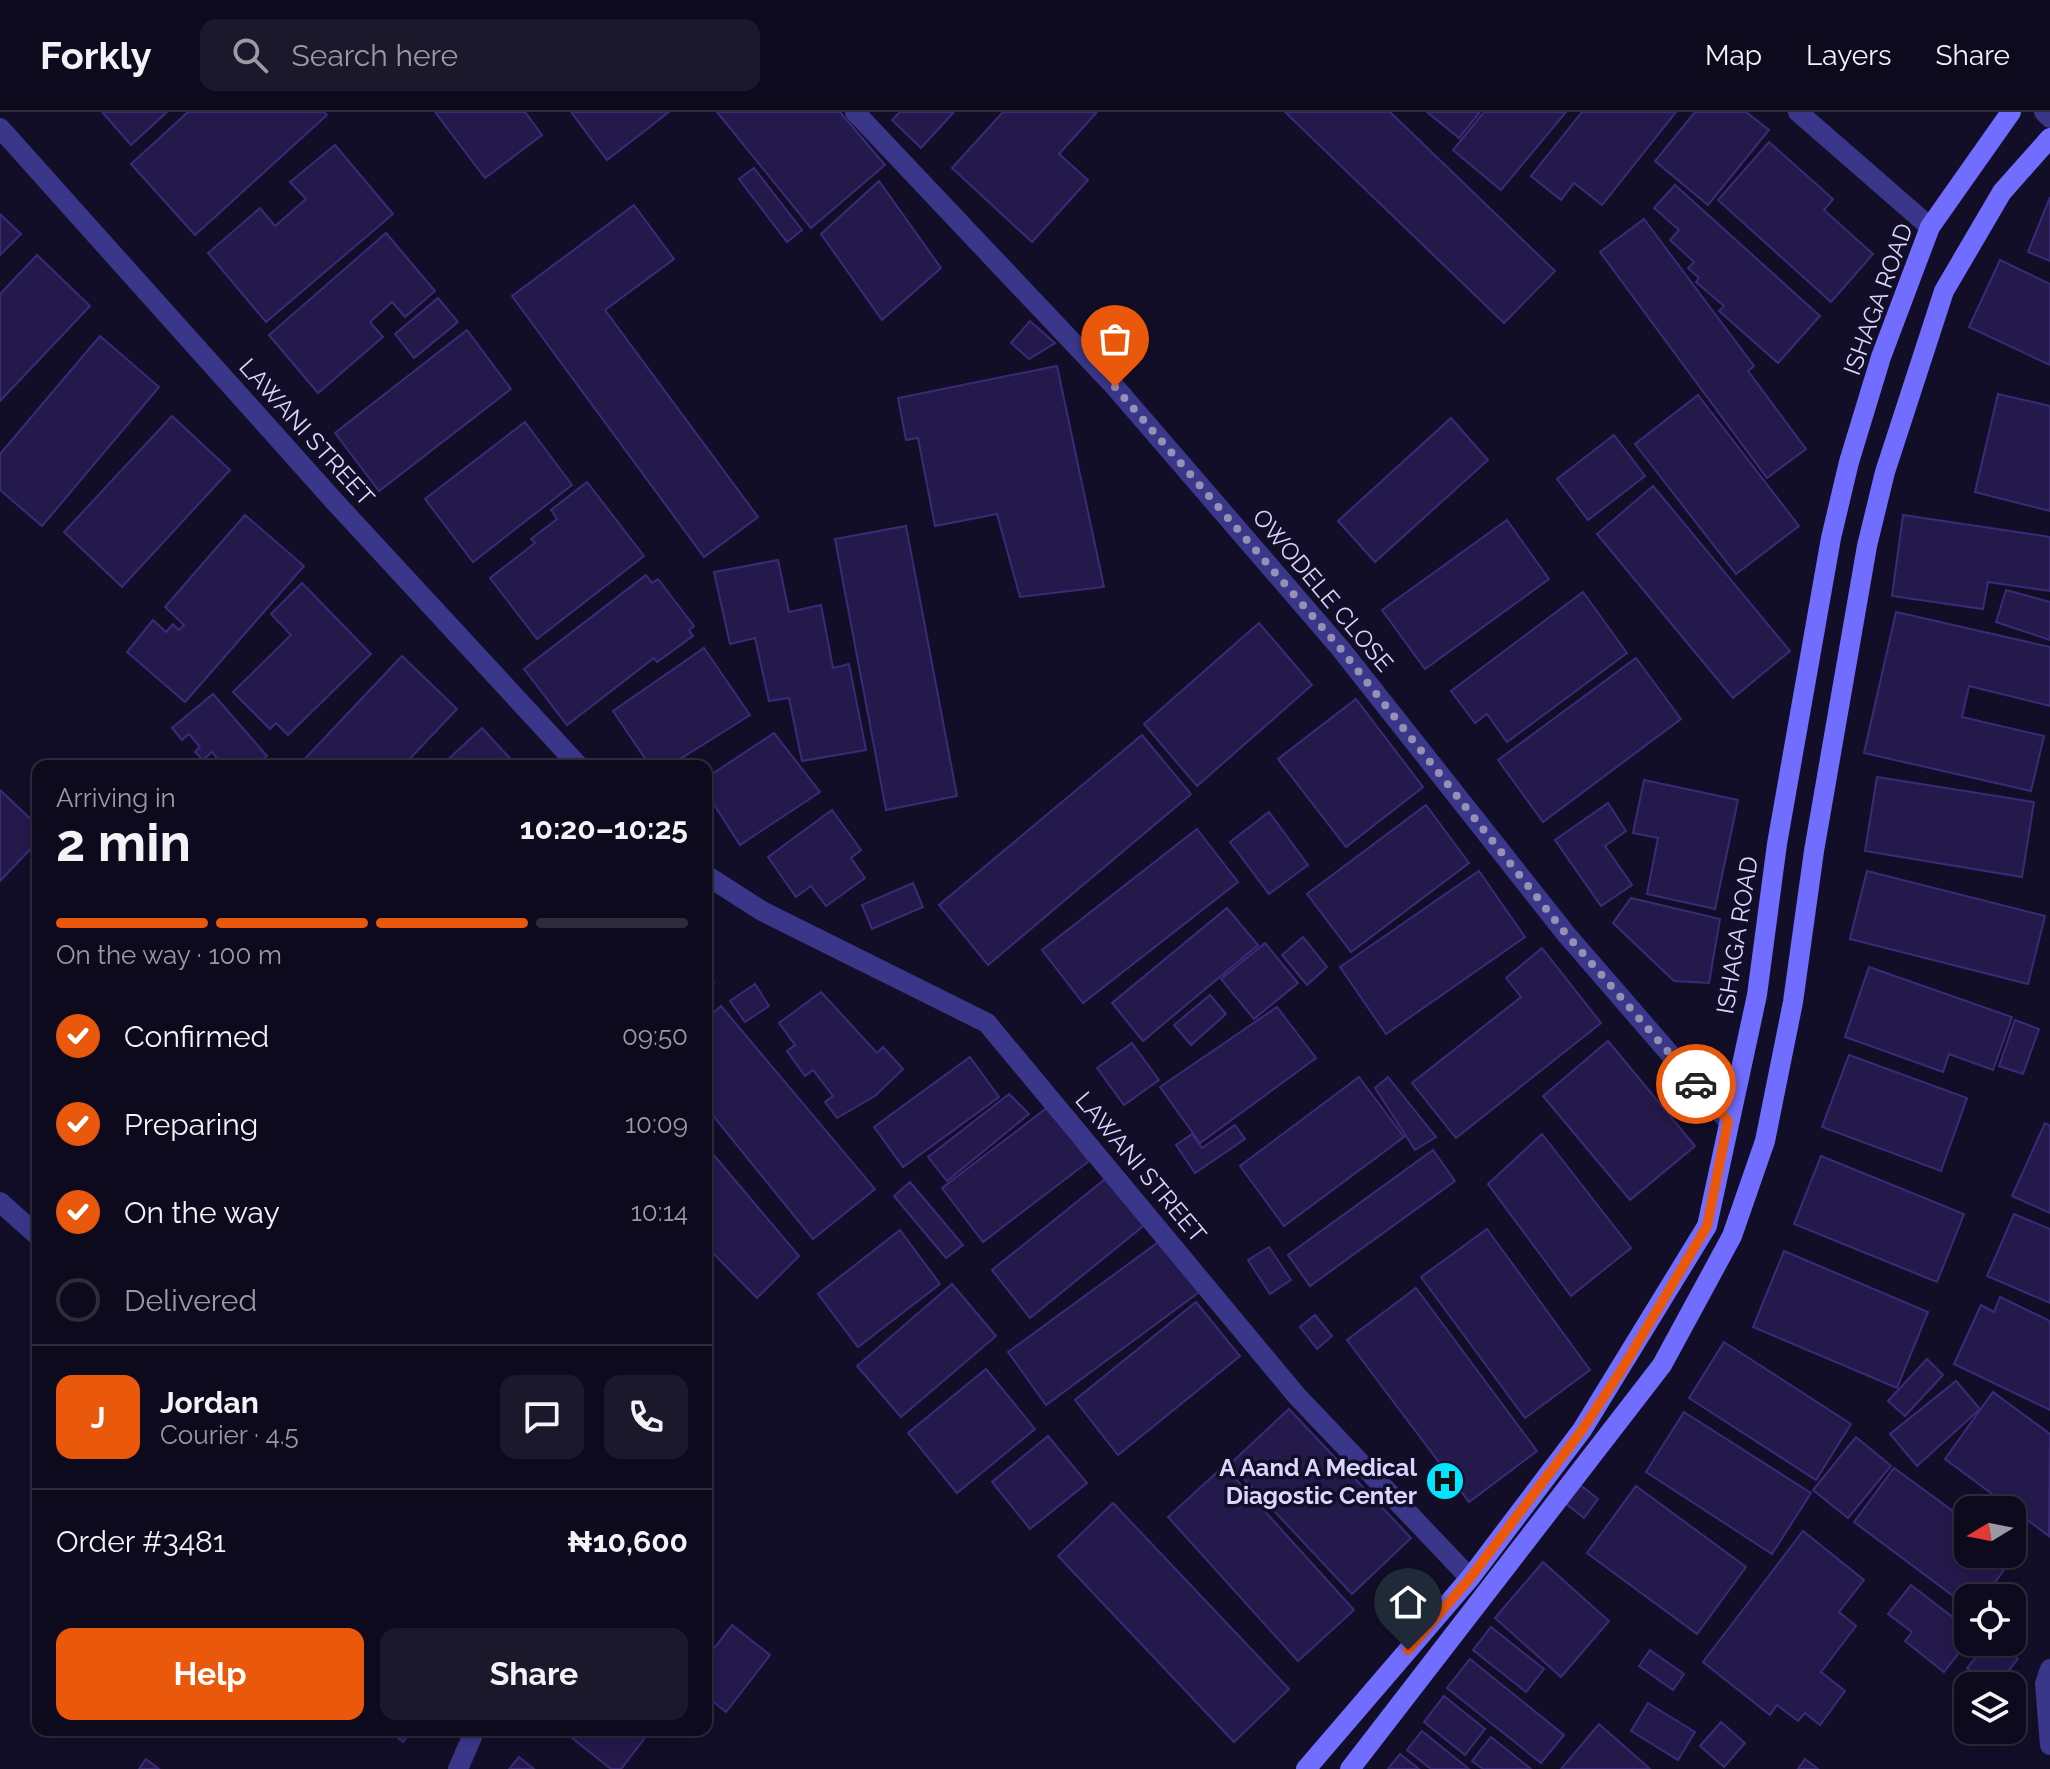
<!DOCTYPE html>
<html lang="en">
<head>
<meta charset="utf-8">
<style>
	:root { --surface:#0e0a1e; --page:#1c182b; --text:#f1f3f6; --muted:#9b9aa4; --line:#2e2b3c; --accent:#ea580c }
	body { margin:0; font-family:Raleway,sans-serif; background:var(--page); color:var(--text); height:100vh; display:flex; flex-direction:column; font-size:30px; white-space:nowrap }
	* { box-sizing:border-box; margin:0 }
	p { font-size:26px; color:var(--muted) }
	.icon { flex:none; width:44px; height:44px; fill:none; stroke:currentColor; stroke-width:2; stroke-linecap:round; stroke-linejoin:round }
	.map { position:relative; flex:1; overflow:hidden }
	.sheet { position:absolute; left:32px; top:648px; width:680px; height:976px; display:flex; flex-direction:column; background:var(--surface); border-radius:16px; box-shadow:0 4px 12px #0003,0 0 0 2px var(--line) }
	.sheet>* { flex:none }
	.needle { width:52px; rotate:260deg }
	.controls { position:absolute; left:1954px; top:1384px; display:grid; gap:16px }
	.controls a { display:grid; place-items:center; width:72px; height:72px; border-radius:16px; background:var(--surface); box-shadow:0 4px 12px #0003,0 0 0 2px var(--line); font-size:40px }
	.pin { position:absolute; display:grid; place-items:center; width:68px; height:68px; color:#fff; margin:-82px -34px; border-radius:50% 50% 50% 0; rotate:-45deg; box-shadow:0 0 8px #0007 }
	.pin .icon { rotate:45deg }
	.courier { position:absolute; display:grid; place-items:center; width:80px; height:80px; margin:-40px; border:6px solid #ea580c; border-radius:50%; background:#fff; color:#222; box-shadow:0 2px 10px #0007 }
	.head em { font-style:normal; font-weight:700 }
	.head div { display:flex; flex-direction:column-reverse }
	.head { display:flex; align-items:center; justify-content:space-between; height:136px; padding:0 24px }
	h1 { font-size:52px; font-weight:700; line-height:60px }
	.bar { display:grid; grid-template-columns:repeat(4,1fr); gap:12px 8px; align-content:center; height:96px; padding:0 24px }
	.bar i { height:10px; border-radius:6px; background:var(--line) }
	.bar .selected { background:var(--accent) }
	.bar p { grid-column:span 4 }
	.line { display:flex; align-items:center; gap:20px; padding:0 24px; border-top:2px solid var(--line) }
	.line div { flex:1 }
	.round { display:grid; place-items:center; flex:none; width:84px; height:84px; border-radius:16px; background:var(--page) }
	ol { padding:0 24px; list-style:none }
	li { display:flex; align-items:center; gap:24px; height:88px }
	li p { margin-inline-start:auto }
	li .icon { padding:8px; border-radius:50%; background:var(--accent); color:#fff; stroke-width:4 }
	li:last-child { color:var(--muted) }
	li i { width:44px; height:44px; border:4px solid var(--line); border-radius:50% }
	.button { display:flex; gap:16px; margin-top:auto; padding:16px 24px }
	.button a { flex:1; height:92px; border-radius:16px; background:var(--accent); color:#fff; font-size:32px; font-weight:700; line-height:92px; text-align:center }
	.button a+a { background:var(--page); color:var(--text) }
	header { display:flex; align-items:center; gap:48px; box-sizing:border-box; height:112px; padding:0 40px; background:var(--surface); border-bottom:2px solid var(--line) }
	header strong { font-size:38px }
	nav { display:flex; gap:44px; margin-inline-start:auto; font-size:28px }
	.search { width:560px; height:72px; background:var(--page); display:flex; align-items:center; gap:20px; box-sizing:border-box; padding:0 28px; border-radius:16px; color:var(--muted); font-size:30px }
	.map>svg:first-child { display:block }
	.building { fill:#24194b; stroke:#3a2a78; stroke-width:2 }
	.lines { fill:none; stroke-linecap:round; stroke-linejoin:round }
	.street { stroke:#3a378a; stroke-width:20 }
	.secondary { stroke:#716dff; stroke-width:20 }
	.done { stroke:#9590b4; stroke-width:8; stroke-dasharray:0 14.4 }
	.route { stroke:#ea580c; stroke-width:10 }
	.labels { text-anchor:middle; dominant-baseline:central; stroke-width:7; stroke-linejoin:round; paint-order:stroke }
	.street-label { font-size:24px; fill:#dbd6ff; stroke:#130e28 }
	.poi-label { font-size:24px; font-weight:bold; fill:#dbd6ff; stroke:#130e28; text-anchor:end }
</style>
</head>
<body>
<header>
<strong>Forkly</strong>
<div class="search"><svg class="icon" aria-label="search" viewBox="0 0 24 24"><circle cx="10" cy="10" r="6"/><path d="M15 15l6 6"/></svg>Search here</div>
<nav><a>Map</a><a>Layers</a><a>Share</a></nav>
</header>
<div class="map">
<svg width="2050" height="1657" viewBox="0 0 2050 1657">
	<rect width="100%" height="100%" fill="#130e28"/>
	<g class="building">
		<path d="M102 0H167L131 33Z"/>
		<path d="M188 0H324L327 3 195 123 131 52Z"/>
		<path d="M435 0H525L542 23 485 66Z"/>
		<path d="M571 0H669L607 48Z"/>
		<path d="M717 0H840L885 53 811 116Z"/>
		<path d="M900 0H954L921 36 892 8Z"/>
		<path d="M1003 0H1097L1059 42 1088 68 1032 130 952 56Z"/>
		<path d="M1285 0H1390L1555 159 1504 211Z"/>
		<path d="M1427 0H1480L1459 26Z"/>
		<path d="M1484 0H1566L1501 78 1453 38Z"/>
		<path d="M1582 0H1676L1602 93 1574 71 1561 88 1531 64Z"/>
		<path d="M1695 0H1746L1769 18 1708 93 1655 49Z"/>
		<path d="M1769 30 1833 87 1824 98 1873 142 1831 190 1718 88Z"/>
		<path d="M335 33 393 102 266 210 208 141 260 96 275 114 306 87 290 70Z"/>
		<path d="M754 56 802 118 787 130 739 67Z"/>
		<path d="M879 69 941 156 882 208 821 122Z"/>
		<path d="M1675 73 1820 204 1778 251 1719 199 1724 194 1696 170 1699 166 1688 156 1694 150 1670 128 1679 118 1654 96Z"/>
		<path d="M2050 85V149L2028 140Z"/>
		<path d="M634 93 674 147 605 198 758 405 704 445 512 184Z"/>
		<path d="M0 102 21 122 0 143Z"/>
		<path d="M1644 107 1754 254 1748 259 1806 337 1767 366 1600 140Z"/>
		<path d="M386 121 435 179 405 205 392 190 370 210 383 225 318 281 269 223Z"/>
		<path d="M37 143 90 194 0 289V182Z"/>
		<path d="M2000 148 2050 172V253L1969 215Z"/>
		<path d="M438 186 458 210 414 246 395 222Z"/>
		<path d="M1030 209 1055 231 1029 247 1011 231Z"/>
		<path d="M467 218 511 277 379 379 335 321Z"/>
		<path d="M100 224 159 275 42 414 0 378V342Z"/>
		<path d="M1057 254 1104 475 1020 485 997 402 935 414 918 326 906 328 898 286Z"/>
		<path d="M1998 282 2050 294V399L1975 380Z"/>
		<path d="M1698 283 1799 414 1736 462 1635 332Z"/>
		<path d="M172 304 230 358 122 475 64 420Z"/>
		<path d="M1451 306 1488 348 1375 450 1338 409Z"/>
		<path d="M525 310 572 373 473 450 425 387Z"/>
		<path d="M1614 323 1645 364 1588 408 1557 367Z"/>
		<path d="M587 370 644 444 537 527 490 466 535 431 531 427 557 407 551 398Z"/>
		<path d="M1653 374 1790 539 1733 586 1597 422Z"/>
		<path d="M245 403 304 454 185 590 127 540 153 508 166 520 173 512 179 518 184 513 165 495Z"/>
		<path d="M1903 403 2050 425V479L1988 470 1983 497 1892 484Z"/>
		<path d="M1507 408 1549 467 1425 557 1382 498Z"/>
		<path d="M906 414 957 684 886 698 835 427Z"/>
		<path d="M778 448 789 500 821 493 833 556 849 552 866 638 802 649 789 586 769 589 755 526 730 532 714 460Z"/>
		<path d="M646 463 652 471 658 467 694 514 689 518 693 524 657 550 654 546 567 613 524 557Z"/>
		<path d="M302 471 371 542 288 623 276 611 270 617 233 580 291 523 271 502Z"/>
		<path d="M2006 478 2050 490V528L1996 510Z"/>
		<path d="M1583 480 1627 541 1507 630 1487 602 1475 611 1451 579Z"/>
		<path d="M1896 500 2050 535V594L1969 574 1962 605 2044 624 2031 679 1864 641Z"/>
		<path d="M1259 511 1312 573 1197 674 1144 612Z"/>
		<path d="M704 536 750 603 669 654H650L613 599Z"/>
		<path d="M402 544 457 597 403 654H298Z"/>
		<path d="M1636 546 1681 607 1543 710 1498 648Z"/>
		<path d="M213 582 267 644 255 654H223L212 640 203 648 195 640 200 635 189 622 182 628 172 616Z"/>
		<path d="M1356 587 1423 675 1346 735 1278 647Z"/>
		<path d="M482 616 517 654H441Z"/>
		<path d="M774 621 820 680 740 733 706 680V666Z"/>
		<path d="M1142 623 1191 682 988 853 939 793Z"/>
		<path d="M1877 665 2034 690 2022 765 1865 739Z"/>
		<path d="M1644 668 1738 688 1715 797 1647 782 1658 726 1633 721Z"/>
		<path d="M0 678 38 714V729L0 769Z"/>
		<path d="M1608 691 1626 719 1605 734 1632 773 1601 794 1555 728Z"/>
		<path d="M1426 693 1469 751 1351 840 1307 782Z"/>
		<path d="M832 698 861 738 851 746 865 766 826 794 811 774 796 785 768 745Z"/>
		<path d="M1269 700 1308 753 1269 782 1230 730Z"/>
		<path d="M1197 717 1238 770 1083 891 1042 838Z"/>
		<path d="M1479 759 1525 825 1386 922 1340 855Z"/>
		<path d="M1867 759 2045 804 2028 872 1850 827Z"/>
		<path d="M913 771 923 795 872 817 862 793Z"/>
		<path d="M1631 786 1720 807 1709 871 1674 869 1613 811Z"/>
		<path d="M1227 796 1258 833 1143 929 1112 891Z"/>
		<path d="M1303 825 1327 855 1307 873 1282 843Z"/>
		<path d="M1265 831 1298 871 1254 907 1221 867Z"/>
		<path d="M1542 836 1601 911 1456 1026 1412 971 1521 885 1506 866Z"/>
		<path d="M1869 855 2012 905 1993 958 1949 942 1943 960 1845 925Z"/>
		<path d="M706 861 714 870 706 878Z"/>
		<path d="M755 872 769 894 745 910 730 889Z"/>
		<path d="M821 880 877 941 883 935 903 957 875 984 837 1006 825 990 833 984 813 958 805 964 787 939 795 933 779 911Z"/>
		<path d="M1210 883 1226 902 1191 933 1174 913Z"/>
		<path d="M721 894 875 1077 813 1127 706 995V907Z"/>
		<path d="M1277 895 1316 946 1200 1031 1160 975Z"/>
		<path d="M2015 908 2039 917 2023 962 1999 954Z"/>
		<path d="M1608 929 1695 1034 1630 1088 1543 984Z"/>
		<path d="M1132 931 1159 968 1124 993 1097 956Z"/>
		<path d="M1849 943 1967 986 1941 1059 1822 1015Z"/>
		<path d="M970 945 999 985 903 1055 874 1015Z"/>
		<path d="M1359 965 1404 1025 1284 1114 1240 1054Z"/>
		<path d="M1388 965 1436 1025 1415 1038 1375 976Z"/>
		<path d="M1009 982 1029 1002 947 1069 928 1045Z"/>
		<path d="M1048 995 1089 1049 983 1130 942 1076Z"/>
		<path d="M2045 1011 2050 1014V1101L2012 1084Z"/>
		<path d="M1235 1013 1245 1027 1195 1061 1176 1033 1192 1022 1202 1036Z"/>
		<path d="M1542 1022 1631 1136 1571 1184 1488 1072Z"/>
		<path d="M706 1034 799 1144 757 1186 706 1134Z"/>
		<path d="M1433 1038 1455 1069 1310 1174 1288 1143Z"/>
		<path d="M1821 1044 1964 1102 1937 1170 1794 1112Z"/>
		<path d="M1109 1064 1147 1111 1030 1206 992 1158Z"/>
		<path d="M910 1070 963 1133 946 1146 894 1084Z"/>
		<path d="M2014 1102 2050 1117V1191L1987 1164Z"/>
		<path d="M1487 1117 1590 1258 1525 1306 1421 1165Z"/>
		<path d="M900 1118 940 1172 858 1235 818 1182Z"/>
		<path d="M1164 1126 1202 1178 1046 1293 1008 1240Z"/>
		<path d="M1269 1135 1291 1168 1270 1182 1248 1148Z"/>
		<path d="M1784 1139 1928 1200 1897 1276 1753 1215Z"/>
		<path d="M952 1172 996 1224 901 1305 857 1254Z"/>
		<path d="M1416 1176 1537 1339 1469 1390 1347 1228Z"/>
		<path d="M2000 1185 2050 1209V1298L1954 1252 1981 1193 1994 1200Z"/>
		<path d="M1196 1190 1240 1244 1118 1343 1075 1288Z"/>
		<path d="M1315 1203 1332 1224 1317 1237 1300 1215Z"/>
		<path d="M1724 1230 1851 1312 1816 1368 1689 1286Z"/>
		<path d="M1927 1247 1943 1263 1905 1304 1888 1289Z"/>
		<path d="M986 1257 1035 1317 957 1381 908 1321Z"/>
		<path d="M1956 1269 1980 1297 1917 1354 1890 1322Z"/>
		<path d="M1993 1280 2050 1322 2049 1424 1945 1347Z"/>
		<path d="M1289 1297 1411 1426 1352 1482 1230 1352Z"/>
		<path d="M1684 1300 1811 1381 1772 1442 1646 1360Z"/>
		<path d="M1048 1324 1087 1371 1030 1417 992 1370Z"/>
		<path d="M1856 1325 1891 1354 1848 1406 1813 1378Z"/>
		<path d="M1224 1354 1354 1498 1298 1549 1168 1405Z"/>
		<path d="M1894 1356 1968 1410V1442L2014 1444 1984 1486H1968V1495L1854 1410Z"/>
		<path d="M1575 1369 1598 1387 1584 1406 1560 1387Z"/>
		<path d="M1636 1374 1746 1455 1697 1522 1587 1441Z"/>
		<path d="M1113 1391 1289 1577 1234 1630 1058 1444Z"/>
		<path d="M1803 1419 1864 1468 1839 1500 1856 1514 1821 1560 1845 1579 1820 1613 1805 1601 1798 1609 1777 1593 1770 1603 1703 1550Z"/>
		<path d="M1543 1450 1609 1509 1561 1565 1495 1506Z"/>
		<path d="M1911 1473 1968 1517V1529L1944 1560 1905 1529 1912 1520 1888 1502Z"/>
		<path d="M732 1513 770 1543 726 1600 706 1584V1547Z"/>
		<path d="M1491 1515 1544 1557 1526 1580 1473 1538Z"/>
		<path d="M1988 1530H1996L2018 1547 1996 1574H1990L1967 1556Z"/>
		<path d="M1650 1538 1684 1562 1673 1578 1639 1554Z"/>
		<path d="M1470 1547 1564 1623 1541 1651 1447 1576Z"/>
		<path d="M1444 1584 1485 1617 1465 1643 1424 1610Z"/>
		<path d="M1648 1591 1695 1620 1678 1648 1631 1619Z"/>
		<path d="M1721 1610 1745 1631 1724 1655 1700 1634Z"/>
		<path d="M1599 1612 1650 1657H1561Z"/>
		<path d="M389 1618H413L403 1630Z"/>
		<path d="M562 1618H651L621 1657H611Z"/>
		<path d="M1422 1619 1469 1657H1431L1407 1638Z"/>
		<path d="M1491 1625 1531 1657H1483L1472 1649Z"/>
		<path d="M1400 1642 1419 1657H1388Z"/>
		<path d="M519 1645 534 1657H509Z"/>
		<path d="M146 1647 159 1657H139Z"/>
		<path d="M1805 1647 1818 1657H1798Z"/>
	</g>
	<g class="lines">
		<g class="street">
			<path d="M855 0 1115 275 1340 536 1566 822 1728 1009"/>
			<path d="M1798 0 1930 115"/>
			<path d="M2044 0 2050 6"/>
			<path d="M0 16 335 390 579 654"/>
			<path d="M706 763 762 799 987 911 1296 1283 1470 1466"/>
			<path d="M0 1090 38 1124"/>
			<path d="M2050 1557 2045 1572 2050 1633"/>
			<path d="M458 1657 475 1618"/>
		</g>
		<g class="secondary">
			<path d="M1306 1657 1470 1466 1582 1318 1707 1114 1757 883 1777 732 1831 426 1849 350 1881 245 1930 115 2011 0"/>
			<path d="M1350 1657 1662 1253 1732 1124 1765 1029 1793 890 1814 739 1867 434 1885 360 1944 179 2002 80 2050 26"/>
		</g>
	</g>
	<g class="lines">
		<path class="done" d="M1115 275 1340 536 1566 822 1696 972"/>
		<path class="route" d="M1408 1538 1470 1466 1582 1318 1622 1257 1707 1114 1728 1009 1696 972"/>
	</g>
	<defs>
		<symbol id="hospital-disc" viewBox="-11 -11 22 22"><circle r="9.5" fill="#02e4ff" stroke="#130e28"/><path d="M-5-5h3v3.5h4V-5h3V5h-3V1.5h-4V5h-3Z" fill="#111"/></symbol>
	</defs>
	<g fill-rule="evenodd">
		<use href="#hospital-disc" x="1423" y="1347" width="44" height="44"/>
	</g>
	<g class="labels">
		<g class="street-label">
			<text transform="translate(1878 187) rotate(-70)">ISHAGA ROAD</text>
			<text transform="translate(307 320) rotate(48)">LAWANI STREET</text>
			<text transform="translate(1323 478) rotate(50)">OWODELE CLOSE</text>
			<text transform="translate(1737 823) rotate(-81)">ISHAGA ROAD</text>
			<text transform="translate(1141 1055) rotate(50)">LAWANI STREET</text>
		</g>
		<g class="poi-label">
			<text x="1417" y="1355">A Aand A Medical<tspan x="1417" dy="28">Diagostic Center</tspan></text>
		</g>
	</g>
</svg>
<div class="controls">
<a><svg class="needle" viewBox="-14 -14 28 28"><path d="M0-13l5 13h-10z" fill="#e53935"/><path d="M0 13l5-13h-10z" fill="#9b9aa4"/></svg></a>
<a><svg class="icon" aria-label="locate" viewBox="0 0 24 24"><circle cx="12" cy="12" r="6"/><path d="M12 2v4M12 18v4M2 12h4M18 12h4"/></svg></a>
<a><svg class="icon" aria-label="layers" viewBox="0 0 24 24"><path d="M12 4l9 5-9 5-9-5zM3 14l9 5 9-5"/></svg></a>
</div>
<div class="pin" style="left:1115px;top:275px;background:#ea580c"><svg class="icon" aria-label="bag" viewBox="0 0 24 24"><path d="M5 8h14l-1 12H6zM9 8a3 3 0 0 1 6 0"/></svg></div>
<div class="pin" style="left:1408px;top:1538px;background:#1f2937"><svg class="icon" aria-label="home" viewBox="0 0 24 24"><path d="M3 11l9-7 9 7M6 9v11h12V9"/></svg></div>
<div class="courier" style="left:1696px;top:972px"><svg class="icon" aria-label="car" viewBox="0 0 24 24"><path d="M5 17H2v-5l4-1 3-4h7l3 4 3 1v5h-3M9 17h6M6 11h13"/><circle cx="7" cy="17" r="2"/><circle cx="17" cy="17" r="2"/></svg></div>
<section class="sheet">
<div class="head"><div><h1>2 min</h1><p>Arriving in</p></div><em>10:20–10:25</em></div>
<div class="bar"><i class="selected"></i><i class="selected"></i><i class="selected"></i><i></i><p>On the way · 100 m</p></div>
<ol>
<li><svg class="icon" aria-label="check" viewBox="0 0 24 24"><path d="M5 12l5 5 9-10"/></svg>Confirmed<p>09:50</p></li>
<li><svg class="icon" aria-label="check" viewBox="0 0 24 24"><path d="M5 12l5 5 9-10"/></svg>Preparing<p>10:09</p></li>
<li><svg class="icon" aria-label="check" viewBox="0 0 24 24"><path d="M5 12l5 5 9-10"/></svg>On the way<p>10:14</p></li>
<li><i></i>Delivered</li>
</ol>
<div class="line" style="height:144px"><b class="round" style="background:var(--accent);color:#fff">J</b><div><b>Jordan</b><p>Courier · 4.5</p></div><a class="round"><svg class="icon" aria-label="chat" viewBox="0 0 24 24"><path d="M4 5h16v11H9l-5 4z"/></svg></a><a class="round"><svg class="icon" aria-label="phone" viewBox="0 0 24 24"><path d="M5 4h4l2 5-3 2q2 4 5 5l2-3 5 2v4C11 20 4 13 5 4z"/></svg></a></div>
<div class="line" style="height:104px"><div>Order #3481</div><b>₦10,600</b></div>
<div class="button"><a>Help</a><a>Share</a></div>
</section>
</div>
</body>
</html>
